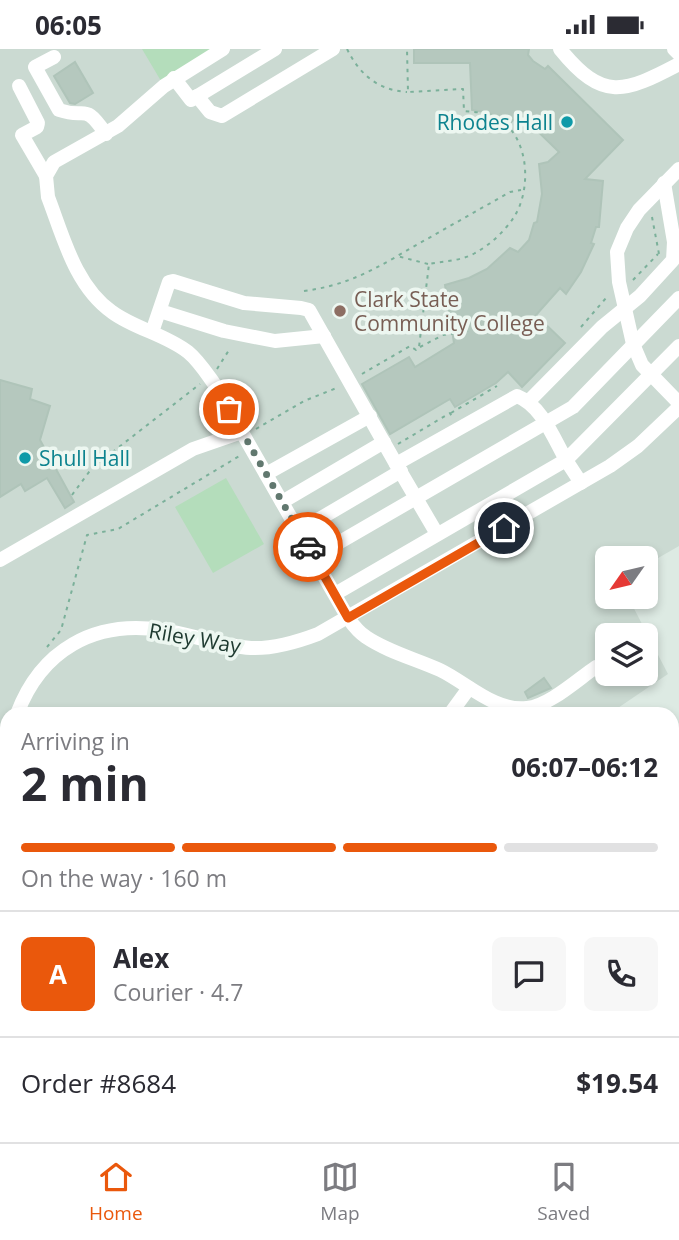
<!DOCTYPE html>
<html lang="en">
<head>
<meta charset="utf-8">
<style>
	:root { --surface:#fff; --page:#f7f7f7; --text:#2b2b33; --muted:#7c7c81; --line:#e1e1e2; --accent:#ea580c }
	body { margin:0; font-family:"Open Sans",sans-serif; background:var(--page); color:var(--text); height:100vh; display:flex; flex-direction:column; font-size:26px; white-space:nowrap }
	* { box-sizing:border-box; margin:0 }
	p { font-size:23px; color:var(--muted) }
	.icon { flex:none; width:38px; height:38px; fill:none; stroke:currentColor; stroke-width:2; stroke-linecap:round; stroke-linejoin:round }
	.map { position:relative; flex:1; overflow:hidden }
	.drawer { position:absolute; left:0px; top:658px; width:679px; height:436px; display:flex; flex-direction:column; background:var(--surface); border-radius:21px 21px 0 0; box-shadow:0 4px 10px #0003 }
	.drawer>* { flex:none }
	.needle { width:46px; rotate:236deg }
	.controls { position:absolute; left:595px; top:497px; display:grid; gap:14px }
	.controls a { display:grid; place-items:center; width:63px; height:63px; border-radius:10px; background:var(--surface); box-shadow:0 4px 10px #0003; font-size:35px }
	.pin { position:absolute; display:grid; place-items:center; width:60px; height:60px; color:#fff; margin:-30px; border:4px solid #fff; border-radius:50%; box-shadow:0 2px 7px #0007 }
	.courier { position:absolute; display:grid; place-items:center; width:70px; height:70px; margin:-35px; border:5px solid #ea580c; border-radius:50%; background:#fff; color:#222; box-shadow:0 2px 9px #0007 }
	.head em { font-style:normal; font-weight:700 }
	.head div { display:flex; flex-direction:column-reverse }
	.head { display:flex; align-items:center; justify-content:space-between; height:119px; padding:0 21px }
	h1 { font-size:46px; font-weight:700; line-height:52px }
	.bar { display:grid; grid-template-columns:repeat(4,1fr); gap:10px 7px; align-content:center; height:84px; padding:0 21px }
	.bar i { height:9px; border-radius:5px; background:var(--line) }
	.bar .selected { background:var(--accent) }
	.bar p { grid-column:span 4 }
	.line { display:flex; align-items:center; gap:18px; padding:0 21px; border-top:2px solid var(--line) }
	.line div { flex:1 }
	.round { display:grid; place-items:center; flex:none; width:74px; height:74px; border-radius:10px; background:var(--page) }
	.status { display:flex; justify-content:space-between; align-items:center; height:49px; padding:0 35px; background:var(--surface); direction:ltr }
	.status svg { height:19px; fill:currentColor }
	.tabs { display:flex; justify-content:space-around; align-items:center; height:98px; border-top:2px solid var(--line); background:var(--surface); font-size:19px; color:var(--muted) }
	.tabs a { display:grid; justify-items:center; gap:4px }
	.tabs .selected { color:var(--accent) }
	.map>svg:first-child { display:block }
	.built { fill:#cbdad2; fill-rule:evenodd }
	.green { fill:#b4ddbb }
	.building { fill:#b5c8be; stroke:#afc4b9; stroke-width:2 }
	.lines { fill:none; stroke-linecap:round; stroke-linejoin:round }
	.path { stroke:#7bb09a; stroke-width:2; stroke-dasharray:3.5 5; stroke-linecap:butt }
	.minor { stroke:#fff; stroke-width:14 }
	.done { stroke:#61786f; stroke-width:7; stroke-dasharray:0 12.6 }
	.route { stroke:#ea580c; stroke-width:9 }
	.culture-dot { fill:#0f9aa8; stroke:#edf7f1; stroke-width:2.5 }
	.education-dot { fill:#8d6e63; stroke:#edf7f1; stroke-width:2.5 }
	.labels { text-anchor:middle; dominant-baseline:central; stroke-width:7; stroke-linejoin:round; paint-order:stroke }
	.culture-label { font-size:21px; fill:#0d838f; stroke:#edf7f1; text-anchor:end }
	.education-label { font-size:21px; fill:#785e54; stroke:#edf7f1; text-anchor:start }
	.street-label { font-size:21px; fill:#1e3a30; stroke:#edf7f1 }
</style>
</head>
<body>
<div class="status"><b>06:05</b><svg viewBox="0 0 49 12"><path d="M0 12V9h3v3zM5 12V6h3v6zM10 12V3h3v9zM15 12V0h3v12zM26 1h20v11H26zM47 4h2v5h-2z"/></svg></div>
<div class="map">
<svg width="679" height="1093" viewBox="0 0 679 1093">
	<rect width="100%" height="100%" fill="#ddeae3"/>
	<path class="built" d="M0 0H679V497L646 516V509H607V548H628L668 625 609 665H7V892L0 897ZM607 586H646V625H607Z"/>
	<g class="green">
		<path d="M142 0H226L164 37Z"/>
		<path d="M226 429 264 495 213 524 175 458Z"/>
	</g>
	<g class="building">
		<path d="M414 0H529L528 6 533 12 545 20 548 17 623 91 585 130 603 132 599 178H596L591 194 594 195 581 223 566 245 560 239 536 266 565 294 522 338 508 323 496 334 455 358 450 350 390 385 362 335 409 308 415 318 454 294 445 236 469 229 487 220 510 199 518 203 529 191 534 174 537 173 542 145 539 115 548 113 559 103 520 65 509 75 489 64 472 61 470 14H414Z"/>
		<path d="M75 13 93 44 75 55 70 54 54 27Z"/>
		<path d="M0 331 32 340 30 350 50 357 40 391 74 453 65 459 47 429 25 442 21 435 0 448Z"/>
		<path d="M544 629 551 639 528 649 525 643Z"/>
	</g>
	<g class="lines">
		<g class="path">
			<path d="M347 0C360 26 378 41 407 43"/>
			<path d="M652 168 659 205 662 206"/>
			<path d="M428 215 397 207 510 143 521 141"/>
			<path d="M633 231 658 205"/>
			<path d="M304 242C341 237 364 226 396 208"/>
			<path d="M581 278 606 249"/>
			<path d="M420 298 443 286 468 282"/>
			<path d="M217 320 229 301"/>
			<path d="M362 325 410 297 416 301 419 298 429 215C445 212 461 212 475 204 490 196 505 182 514 168 532 140 529 89 500 71 489 64 477 63 464 62L463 40 408 43 407 0"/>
			<path d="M451 364 497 337"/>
			<path d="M256 380 304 352 339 338"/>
			<path d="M398 395 450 364 452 368"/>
			<path d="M72 446 92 419 200 335"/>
			<path d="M47 598 61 581 87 486 118 480 241 406"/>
		</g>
		<g class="minor">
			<path d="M223 0 164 37 118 77 54 113 46 127 48 148C63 187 75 237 112 263 135 280 165 285 188 303 199 312 207 325 215 336L348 569C353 576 358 583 366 588 388 603 416 610 440 621 467 634 495 663 527 659 549 657 578 630 596 618"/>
			<path d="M560 0C603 53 624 44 679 15"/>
			<path d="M674 0 679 5"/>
			<path d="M54 8 35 18 59 61C88 71 83 52 106 85"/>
			<path d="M174 29 191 51 275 0"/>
			<path d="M19 37 38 74 37 78 22 86 46 127"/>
			<path d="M197 47 210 63 222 67 333 0"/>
			<path d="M679 120 639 161 627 179 617 203 619 233 633 295 642 316 679 354"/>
			<path d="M160 262 224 282 275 292 324 287"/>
			<path d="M152 283 169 233 173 232 244 254 301 259 309 261 396 415"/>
			<path d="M529 352 602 278 640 247 673 211 674 193 664 134"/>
			<path d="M266 425 370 367"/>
			<path d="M282 453 384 393"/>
			<path d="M299 482 401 422"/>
			<path d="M437 485 396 415 517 347C542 357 553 388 566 411L679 297"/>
			<path d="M314 508 573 358 679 249"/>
			<path d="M0 511 193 400 242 383"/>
			<path d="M335 545 566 411 581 434"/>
			<path d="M17 665C41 601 94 571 161 581 191 585 220 597 251 599 274 600 297 593 318 585L610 417 638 397 679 358"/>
			<path d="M450 665 469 639"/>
			<path d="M0 873 7 866"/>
			<path d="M672 957 679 969"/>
			<path d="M0 1005 7 1001"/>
			<path d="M672 1063 679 1059"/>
			<path d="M147 1093 158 1087"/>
			<path d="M618 1093 629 1087"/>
		</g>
	</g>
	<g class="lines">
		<path class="done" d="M229 360 308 498"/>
		<path class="route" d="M308 498 348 569 504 479"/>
	</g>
	<g class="culture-dot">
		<circle cx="567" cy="73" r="7"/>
		<circle cx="25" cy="409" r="7"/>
	</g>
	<circle class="education-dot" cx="340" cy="262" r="7"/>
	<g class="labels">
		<g class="culture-label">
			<text x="553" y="73">Rhodes Hall</text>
			<text x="39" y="409" text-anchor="start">Shull Hall</text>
		</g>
		<g class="education-label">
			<text x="354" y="250">Clark State<tspan x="354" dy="24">Community College</tspan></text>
		</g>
		<g class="street-label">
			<text transform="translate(195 589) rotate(10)">Riley Way</text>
		</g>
	</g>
</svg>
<div class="controls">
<a><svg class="needle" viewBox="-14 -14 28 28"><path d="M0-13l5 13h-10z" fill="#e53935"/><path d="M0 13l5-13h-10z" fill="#7c7c81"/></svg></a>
<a><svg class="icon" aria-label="layers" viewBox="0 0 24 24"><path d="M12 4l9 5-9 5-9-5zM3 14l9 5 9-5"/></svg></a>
</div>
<div class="pin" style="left:229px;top:360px;background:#ea580c"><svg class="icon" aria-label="bag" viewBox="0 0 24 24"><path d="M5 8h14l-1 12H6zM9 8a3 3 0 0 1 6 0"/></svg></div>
<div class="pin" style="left:504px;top:479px;background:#1f2937"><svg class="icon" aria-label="home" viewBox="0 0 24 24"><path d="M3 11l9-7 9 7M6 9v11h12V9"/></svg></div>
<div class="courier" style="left:308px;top:498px"><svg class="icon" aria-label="car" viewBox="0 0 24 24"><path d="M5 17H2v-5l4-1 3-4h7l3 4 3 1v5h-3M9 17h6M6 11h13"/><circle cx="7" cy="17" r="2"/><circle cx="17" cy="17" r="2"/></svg></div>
<section class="drawer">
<div class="head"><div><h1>2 min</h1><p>Arriving in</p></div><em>06:07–06:12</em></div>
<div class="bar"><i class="selected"></i><i class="selected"></i><i class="selected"></i><i></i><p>On the way · 160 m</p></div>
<div class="line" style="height:126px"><b class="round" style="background:var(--accent);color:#fff">A</b><div><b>Alex</b><p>Courier · 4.7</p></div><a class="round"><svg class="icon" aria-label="chat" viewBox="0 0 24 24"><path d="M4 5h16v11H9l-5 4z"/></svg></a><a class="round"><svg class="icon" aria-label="phone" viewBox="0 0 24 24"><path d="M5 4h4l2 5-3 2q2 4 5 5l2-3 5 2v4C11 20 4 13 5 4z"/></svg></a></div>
<div class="line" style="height:91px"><div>Order #8684</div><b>$19.54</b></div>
</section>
</div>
<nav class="tabs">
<a class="selected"><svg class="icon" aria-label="home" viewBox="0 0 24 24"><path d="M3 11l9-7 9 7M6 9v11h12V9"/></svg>Home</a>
<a><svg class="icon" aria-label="map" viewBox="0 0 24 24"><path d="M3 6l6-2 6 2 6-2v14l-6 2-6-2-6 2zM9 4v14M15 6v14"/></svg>Map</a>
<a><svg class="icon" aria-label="saved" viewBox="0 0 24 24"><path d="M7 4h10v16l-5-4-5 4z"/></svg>Saved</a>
</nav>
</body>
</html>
